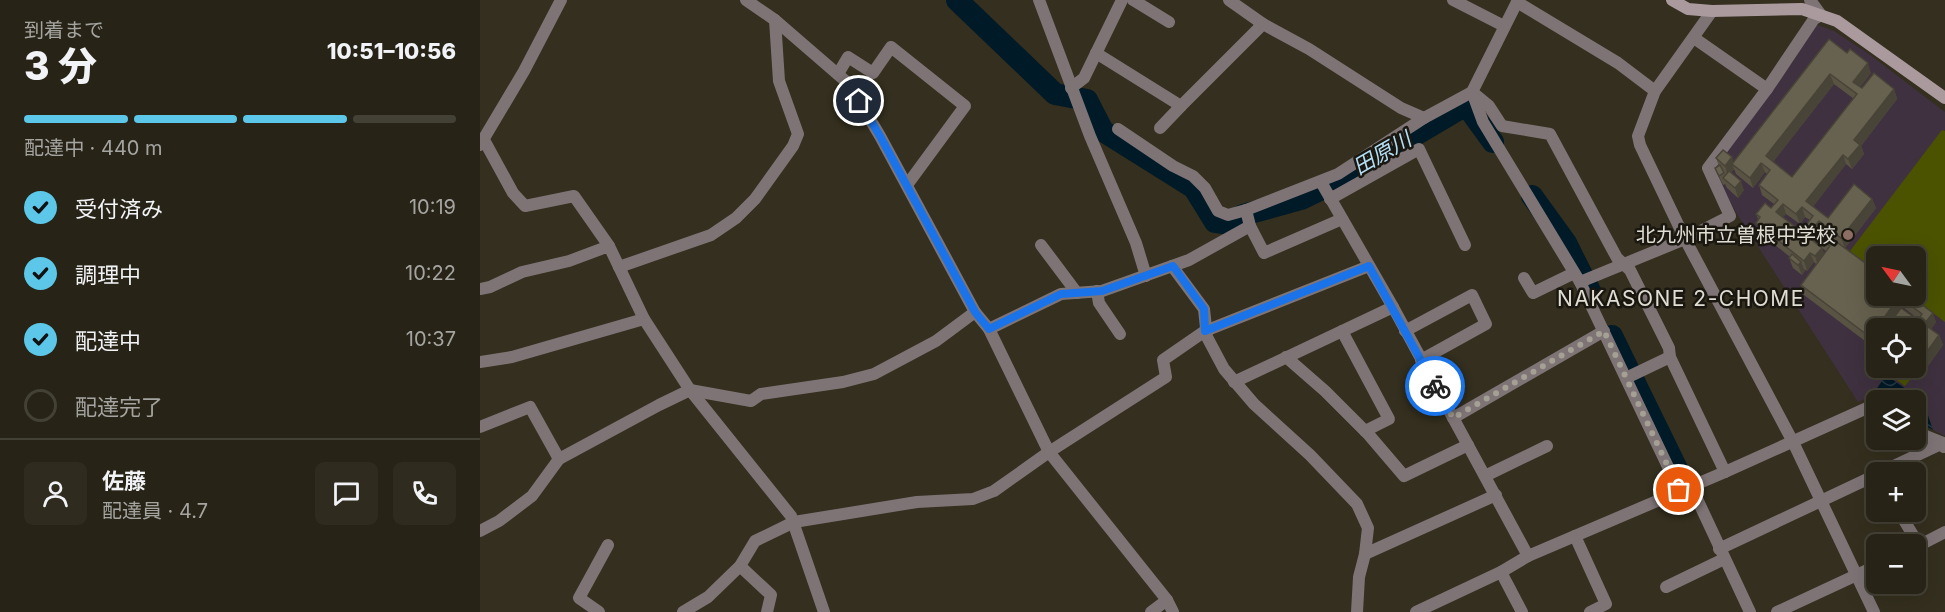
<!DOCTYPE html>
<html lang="ja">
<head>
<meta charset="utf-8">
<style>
	:root { --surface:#272316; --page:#2f2b1f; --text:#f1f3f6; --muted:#a4a4a1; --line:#434035; --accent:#5cc7e8 }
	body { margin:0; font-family:Inter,"Noto Sans JP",sans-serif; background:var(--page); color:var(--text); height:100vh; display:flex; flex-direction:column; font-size:22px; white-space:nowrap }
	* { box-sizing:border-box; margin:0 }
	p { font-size:20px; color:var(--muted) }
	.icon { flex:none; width:33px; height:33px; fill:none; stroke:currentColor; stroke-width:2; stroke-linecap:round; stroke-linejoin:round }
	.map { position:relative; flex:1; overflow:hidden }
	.drawer { display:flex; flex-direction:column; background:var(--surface); width:480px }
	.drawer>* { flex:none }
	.needle { width:39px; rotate:303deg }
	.fabs { position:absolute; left:1386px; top:246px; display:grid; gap:12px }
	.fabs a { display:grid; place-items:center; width:60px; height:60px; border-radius:9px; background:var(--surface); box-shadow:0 6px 24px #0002,0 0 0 2px var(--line); font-size:30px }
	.pin { position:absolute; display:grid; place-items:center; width:51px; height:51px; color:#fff; margin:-26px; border:3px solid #fff; border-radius:50%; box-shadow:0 2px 6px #0007 }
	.courier { position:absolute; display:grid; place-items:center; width:60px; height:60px; margin:-30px; border:4px solid #1a73e8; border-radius:50%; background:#fff; color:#222; box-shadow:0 2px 8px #0007 }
	.head em { font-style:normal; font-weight:800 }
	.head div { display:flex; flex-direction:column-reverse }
	.head { display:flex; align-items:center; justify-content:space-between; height:102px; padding:0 24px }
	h1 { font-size:39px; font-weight:800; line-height:45px }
	.bar { display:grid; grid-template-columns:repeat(4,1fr); gap:9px 6px; align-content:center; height:72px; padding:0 24px }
	.bar i { height:8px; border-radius:4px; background:var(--line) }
	.bar .selected { background:var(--accent) }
	.bar p { grid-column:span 4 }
	.line { display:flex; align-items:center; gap:15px; padding:0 24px; border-top:2px solid var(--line) }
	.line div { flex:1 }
	.round { display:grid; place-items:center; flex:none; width:63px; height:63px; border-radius:9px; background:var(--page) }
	ol { padding:0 24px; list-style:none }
	li { display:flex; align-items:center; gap:18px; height:66px }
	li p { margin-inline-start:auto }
	li .icon { padding:6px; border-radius:50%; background:var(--accent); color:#111; stroke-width:4 }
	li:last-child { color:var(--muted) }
	li i { width:33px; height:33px; border:3px solid var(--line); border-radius:50% }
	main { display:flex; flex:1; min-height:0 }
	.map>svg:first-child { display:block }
	.education { fill:#3f313f; fill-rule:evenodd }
	.garden { fill:#4b5300 }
	.water { fill:url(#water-waves) }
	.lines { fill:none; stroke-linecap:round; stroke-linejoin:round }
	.river { stroke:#001a27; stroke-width:22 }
	.street { stroke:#7e7476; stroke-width:12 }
	.secondary { stroke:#aa9a9e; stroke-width:12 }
	.wall { fill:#595344; fill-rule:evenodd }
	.shaded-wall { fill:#484437 }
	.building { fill:#67614f; stroke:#484437; stroke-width:1.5; fill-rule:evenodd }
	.done { stroke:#a4a094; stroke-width:6; stroke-dasharray:0 10.8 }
	.route { stroke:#1a73e8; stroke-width:8 }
	.education-dot { fill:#8d6e63; stroke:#191710; stroke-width:2 }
	.labels { text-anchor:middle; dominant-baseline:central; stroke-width:5; stroke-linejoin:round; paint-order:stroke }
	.poi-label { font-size:20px; fill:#e0ddd3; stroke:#191710; text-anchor:end }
	.water-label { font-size:21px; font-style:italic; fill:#b4e0f7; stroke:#191710 }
	.neighbourhood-label { font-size:21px; letter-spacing:1.5px; fill:#e0ddd3; stroke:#191710 }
</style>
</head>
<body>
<main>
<section class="drawer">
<div class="head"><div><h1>3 分</h1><p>到着まで</p></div><em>10:51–10:56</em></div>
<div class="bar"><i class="selected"></i><i class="selected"></i><i class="selected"></i><i></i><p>配達中 · 440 m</p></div>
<ol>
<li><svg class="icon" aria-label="check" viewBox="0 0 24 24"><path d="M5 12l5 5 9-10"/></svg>受付済み<p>10:19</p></li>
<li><svg class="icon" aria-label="check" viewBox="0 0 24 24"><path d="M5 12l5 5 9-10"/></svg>調理中<p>10:22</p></li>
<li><svg class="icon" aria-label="check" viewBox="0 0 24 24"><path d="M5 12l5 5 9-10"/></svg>配達中<p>10:37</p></li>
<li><i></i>配達完了</li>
</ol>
<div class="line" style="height:108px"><a class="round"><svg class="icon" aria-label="person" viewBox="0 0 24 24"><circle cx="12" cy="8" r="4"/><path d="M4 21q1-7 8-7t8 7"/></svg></a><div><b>佐藤</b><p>配達員 · 4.7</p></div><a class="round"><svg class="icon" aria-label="chat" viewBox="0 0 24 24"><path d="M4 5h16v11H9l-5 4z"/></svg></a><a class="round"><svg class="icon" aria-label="phone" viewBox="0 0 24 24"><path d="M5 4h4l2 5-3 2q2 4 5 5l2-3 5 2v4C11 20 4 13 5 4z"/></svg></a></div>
</section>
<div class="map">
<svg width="1465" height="612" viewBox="0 0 1465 612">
	<defs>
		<pattern id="water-waves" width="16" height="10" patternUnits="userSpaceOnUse" patternTransform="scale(1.5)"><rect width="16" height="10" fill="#001a27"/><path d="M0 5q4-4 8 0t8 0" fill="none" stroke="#253b45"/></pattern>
	</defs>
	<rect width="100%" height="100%" fill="#342f1e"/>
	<path class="education" d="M1335 24 1354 31 1389 54 1465 112V436L1453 430 1443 401 1406 375 1392 396 1378 402 1257 214 1231 168 1313 62ZM1396 256H1436V296H1396ZM1396 328H1436V368H1396Z"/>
	<g class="garden">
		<path d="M1462 130 1465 131V322L1430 296H1436V256H1396V271L1370 251Z"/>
		<path d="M1400 368H1430L1436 372 1425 386Z"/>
	</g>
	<path class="water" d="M1406 375 1443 401 1453 430 1436 421V400H1400L1392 396Z"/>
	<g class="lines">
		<g class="river">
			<path d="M477 0 575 94 607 100 623 131 714 188 735 222 748 224 763 215 821 199 854 183 986 105 1013 142"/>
			<path d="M1052 196 1086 243 1111 293"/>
			<path d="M1132 336 1203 481"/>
		</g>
		<g class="street">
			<path d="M266 0 295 20 369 84 400 136 495 312 509 329 569 452 687 600 693 612"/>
			<path d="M559 0 610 136 656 243 666 276"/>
			<path d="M653 0 689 22"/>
			<path d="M749 0 783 24 829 49 921 108 944 118"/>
			<path d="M973 0 1024 26"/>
			<path d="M1037 2 1138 63 1175 91"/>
			<path d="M1232 11 1175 91 1158 136 1160 145 1205 239 1313 442 1394 612"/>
			<path d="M1214 38 1287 89"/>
			<path d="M616 53 701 106 783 24"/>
			<path d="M358 74 368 57 393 73 411 47 485 106 427 185"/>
			<path d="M591 88 604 78 642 0"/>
			<path d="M992 92 1009 106 1022 126 1070 134 1137 258 1150 270 1189 348 1190 357 1245 472"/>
			<path d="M992 92 1003 122 1100 282 1199 490"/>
			<path d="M680 128 701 106"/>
			<path d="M638 129 693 166 713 176 725 188 738 211 748 215 766 210"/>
			<path d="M4 140 33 193 45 206 94 196 129 246"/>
			<path d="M0 145 44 71 81 0"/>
			<path d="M841 182 913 307 1048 556"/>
			<path d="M850 199 939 149 985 245"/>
			<path d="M770 226 784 253 862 219"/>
			<path d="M561 245 597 293"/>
			<path d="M692 266 724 309 727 337 744 369 774 404 830 455 877 504 888 528 885 554 879 577 877 612"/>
			<path d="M139 267 231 235 256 218 275 199 313 146 318 134 299 81 295 20"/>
			<path d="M1044 278 1053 293 1094 273"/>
			<path d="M1100 282 1205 239 1250 216 1228 168 1287 89 1334 19 1341 15 1330 0"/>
			<path d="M0 289 10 287 42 272 89 261 129 246 164 319 210 390 311 516 344 612"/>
			<path d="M617 291 619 303 640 334"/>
			<path d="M509 329 581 294 622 291 709 260 770 226 766 210 858 174 944 118 992 92 1038 0"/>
			<path d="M862 331 909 419 885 431"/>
			<path d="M925 331 992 295 1006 324 941 360"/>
			<path d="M806 357 845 391 889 435 924 476 988 445"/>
			<path d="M0 362 32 357 164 319"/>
			<path d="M1146 378 1190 357"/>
			<path d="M754 382 913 307"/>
			<path d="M973 418 1124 331"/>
			<path d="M0 427 50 407 79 459"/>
			<path d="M1436 432 1463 443 1464 447"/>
			<path d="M1401 472 1463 443 1465 444"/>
			<path d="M1005 476 1067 446"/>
			<path d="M1211 486 1270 612"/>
			<path d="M1419 512 1439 545"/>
			<path d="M0 531 19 521 52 496 79 459 179 405 210 390 271 401 281 394 363 382 394 374 456 341 495 312"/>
			<path d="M1095 536 1126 604 1110 612"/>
			<path d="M1436 547 1465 532"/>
			<path d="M1239 549 1396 475"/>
			<path d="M885 554 1016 495"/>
			<path d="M260 566 291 595 287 612"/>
			<path d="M1021 572 1042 612"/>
			<path d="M1186 587 1244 559"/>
			<path d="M119 612 99 598 128 545"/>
			<path d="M203 612 228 597 260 566 275 541 314 522 437 502 493 499 514 491 569 452 686 377 683 360 725 331 889 266"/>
			<path d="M671 612 687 600"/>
			<path d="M936 612 1021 572 1048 556 1245 472 1387 408H1396"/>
			<path d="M1297 612 1396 566"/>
		</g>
		<path class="secondary" d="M1192 0 1208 9 1232 11 1322 9 1357 21 1465 98"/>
	</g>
	<path class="wall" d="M1349 39 1391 73 1380 87 1382 88 1414 89 1417 99 1381 146 1384 154 1372 169 1366 164 1333 206 1348 218 1392 199 1396 208 1365 248 1430 296 1456 322 1451 329 1459 335 1463 345 1445 370 1436 364V328H1396V343L1393 347 1324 295 1321 285 1336 264 1334 262 1327 271 1324 269 1325 271 1322 275 1313 268 1309 258 1310 257 1279 232 1276 223 1278 219 1276 214 1291 208 1294 204 1282 195 1279 185 1287 174 1285 172 1273 188 1256 174 1254 169 1251 173 1264 190 1258 198 1247 188 1245 184 1243 185 1235 168 1239 166 1236 158 1252 157 1253 162ZM1354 84 1374 99 1312 177 1293 162ZM1306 214 1320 224 1325 217 1330 220 1324 228 1328 237 1303 217ZM1337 244 1346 251 1344 254 1342 248ZM1423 307 1438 319V320L1422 308Z"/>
	<g class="shaded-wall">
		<path d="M1388 63 1391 73 1377 92 1373 82Z"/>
		<path d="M1350 74 1354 84 1290 166 1286 156Z"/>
		<path d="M1414 89 1417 99 1381 146 1384 154 1372 169 1368 159 1374 140Z"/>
		<path d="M1363 155 1366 164 1330 211 1326 201Z"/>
		<path d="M1252 157 1255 166 1252 164 1254 169 1248 176 1245 166Z"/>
		<path d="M1281 163 1285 172 1273 188 1270 178Z"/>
		<path d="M1261 181 1264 190 1258 198 1255 188Z"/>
		<path d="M1392 199 1396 208 1365 248 1361 238Z"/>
		<path d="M1303 204 1306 214 1300 222 1296 212Z"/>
		<path d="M1322 207 1325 217 1320 224 1316 214Z"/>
		<path d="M1339 221 1343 231 1339 236 1335 226Z"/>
		<path d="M1342 248 1345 258 1338 266 1335 256Z"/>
		<path d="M1330 253 1334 262 1327 271 1324 261Z"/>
		<path d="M1321 262 1325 271 1322 275 1318 265Z"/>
		<path d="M1419 297 1423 307 1407 328H1396V343L1393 347 1390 337Z"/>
		<path d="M1453 313 1456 322 1448 334 1444 324Z"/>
		<path d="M1459 335 1463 345 1445 370 1441 360Z"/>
	</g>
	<g class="building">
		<path d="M1349 39 1367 53 1370 49 1388 63 1373 82 1382 88 1394 73 1414 89 1374 140 1380 145 1368 159 1363 155 1326 201 1348 218 1374 184 1392 199 1361 238 1339 221 1335 226 1396 271V296H1430L1453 313 1444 324 1459 335 1441 360 1436 356V328H1406L1421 308 1438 320 1442 314 1419 297 1390 337 1321 285 1350 246 1324 228 1333 216 1322 207 1316 214 1303 204 1296 212 1342 248 1335 256 1330 253 1324 261 1276 223 1280 217 1276 214 1285 203 1291 208 1298 200 1279 185 1290 170 1281 163 1270 178 1252 164ZM1350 74 1377 94 1312 177 1286 156Z"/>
		<path d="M1243 150 1252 157 1245 166 1236 158Z"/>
		<path d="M1240 165 1244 173 1239 176 1235 168Z"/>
		<path d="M1249 171 1261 181 1255 188 1243 178Z"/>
		<path d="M1312 254 1321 262 1318 265 1309 258Z"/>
	</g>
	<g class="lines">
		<path class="done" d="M955 386 973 418 1124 331 1199 490"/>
		<path class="route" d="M379 101 400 136 495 312 509 329 581 294 622 291 693 266 724 309 725 331 889 266 955 386"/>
	</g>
	<circle class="education-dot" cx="1368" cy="235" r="6"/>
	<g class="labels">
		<g class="poi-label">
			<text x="1356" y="235">北九州市立曽根中学校</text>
		</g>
		<g class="water-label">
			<text transform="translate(902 153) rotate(-30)">田原川</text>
		</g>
		<g class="neighbourhood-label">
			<text x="1201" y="298">NAKASONE 2-CHOME</text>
		</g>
	</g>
</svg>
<div class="fabs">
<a><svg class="needle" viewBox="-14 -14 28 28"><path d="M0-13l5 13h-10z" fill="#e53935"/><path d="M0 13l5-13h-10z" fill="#a4a4a1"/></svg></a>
<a><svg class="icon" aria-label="locate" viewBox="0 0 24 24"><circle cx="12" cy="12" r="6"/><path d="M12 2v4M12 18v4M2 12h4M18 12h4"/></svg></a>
<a><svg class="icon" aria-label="layers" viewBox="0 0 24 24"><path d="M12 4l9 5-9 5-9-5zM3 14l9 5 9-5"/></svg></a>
<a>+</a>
<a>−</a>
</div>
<div class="pin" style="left:1199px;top:490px;background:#ea580c"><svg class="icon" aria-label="bag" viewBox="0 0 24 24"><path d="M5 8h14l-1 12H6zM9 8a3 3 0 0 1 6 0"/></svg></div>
<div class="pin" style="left:379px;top:101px;background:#1f2937"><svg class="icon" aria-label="home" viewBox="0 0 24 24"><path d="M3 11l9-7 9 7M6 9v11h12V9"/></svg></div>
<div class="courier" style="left:955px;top:386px"><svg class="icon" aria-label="bike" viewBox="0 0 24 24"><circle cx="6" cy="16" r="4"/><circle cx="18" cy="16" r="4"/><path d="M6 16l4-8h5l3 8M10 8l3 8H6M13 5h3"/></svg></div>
</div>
</main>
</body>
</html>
